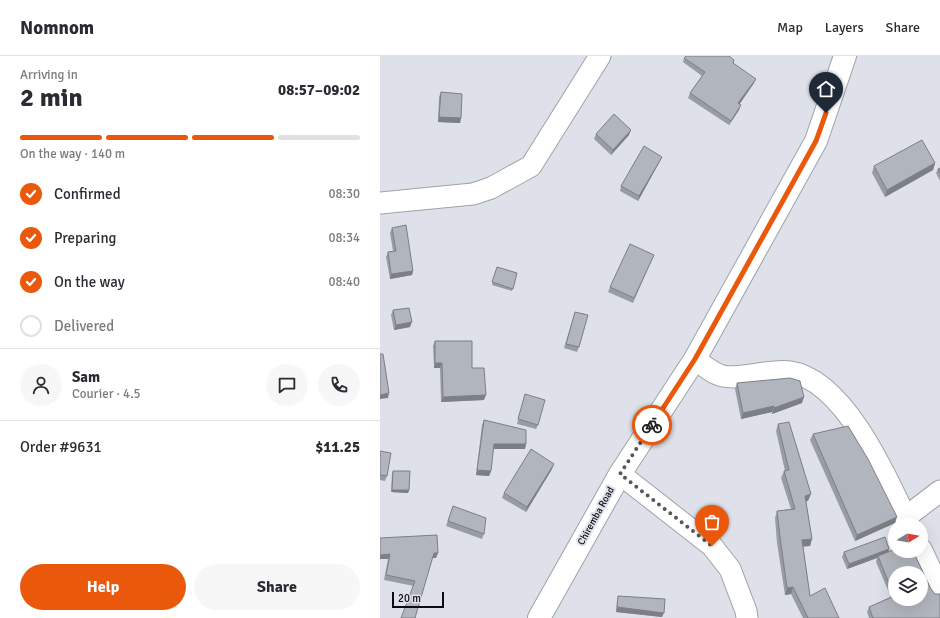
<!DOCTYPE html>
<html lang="en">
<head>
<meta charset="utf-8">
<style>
	:root { --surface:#fff; --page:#f7f7f7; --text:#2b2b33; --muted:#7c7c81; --line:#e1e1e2; --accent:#ea580c }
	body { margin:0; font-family:Signika,sans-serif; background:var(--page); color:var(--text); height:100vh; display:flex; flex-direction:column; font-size:15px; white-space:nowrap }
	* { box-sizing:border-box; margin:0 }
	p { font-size:13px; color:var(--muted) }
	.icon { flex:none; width:22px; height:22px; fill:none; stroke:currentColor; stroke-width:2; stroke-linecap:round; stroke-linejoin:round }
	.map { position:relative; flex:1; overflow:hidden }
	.details { display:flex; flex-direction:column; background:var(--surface); width:380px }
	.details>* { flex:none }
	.needle { width:26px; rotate:79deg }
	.buttons { position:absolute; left:508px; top:462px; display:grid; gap:8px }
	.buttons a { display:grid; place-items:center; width:40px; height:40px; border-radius:50%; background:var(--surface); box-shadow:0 4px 16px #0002; font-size:20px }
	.scale { position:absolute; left:12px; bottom:10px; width:52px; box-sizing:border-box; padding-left:4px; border:2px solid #0b0c0f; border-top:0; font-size:11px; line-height:14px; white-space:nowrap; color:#0b0c0f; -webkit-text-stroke:3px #dee1e9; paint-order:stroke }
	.pin { position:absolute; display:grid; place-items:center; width:34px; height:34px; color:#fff; margin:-41px -17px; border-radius:50% 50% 50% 0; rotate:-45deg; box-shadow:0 0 4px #0007 }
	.pin .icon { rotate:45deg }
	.courier { position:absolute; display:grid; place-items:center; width:40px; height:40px; margin:-20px; border:3px solid #ea580c; border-radius:50%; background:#fff; color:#222; box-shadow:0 1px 5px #0007 }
	.headline em { font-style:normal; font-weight:700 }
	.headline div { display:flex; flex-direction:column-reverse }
	.headline { display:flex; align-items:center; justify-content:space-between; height:68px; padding:0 20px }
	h1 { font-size:26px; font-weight:700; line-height:30px }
	.bar { display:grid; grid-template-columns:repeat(4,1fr); gap:6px 4px; align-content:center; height:48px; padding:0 20px }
	.bar i { height:5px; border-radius:3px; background:var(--line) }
	.bar .current { background:var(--accent) }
	.bar p { grid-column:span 4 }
	.line { display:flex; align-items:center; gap:10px; padding:0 20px; border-top:1px solid var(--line) }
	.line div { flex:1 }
	.round { display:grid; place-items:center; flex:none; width:42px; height:42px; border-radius:21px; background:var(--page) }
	ol { padding:0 20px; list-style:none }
	li { display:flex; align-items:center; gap:12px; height:44px }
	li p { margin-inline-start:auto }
	li .icon { padding:4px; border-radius:50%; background:var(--accent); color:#fff; stroke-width:4 }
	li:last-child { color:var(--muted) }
	li i { width:22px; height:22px; border:2px solid var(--line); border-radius:50% }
	.primary-button { display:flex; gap:8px; margin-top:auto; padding:8px 20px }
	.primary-button a { flex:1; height:46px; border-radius:24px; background:var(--accent); color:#fff; font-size:16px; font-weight:700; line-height:46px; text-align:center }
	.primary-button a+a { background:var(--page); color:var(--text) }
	header { display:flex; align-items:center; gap:24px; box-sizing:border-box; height:56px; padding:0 20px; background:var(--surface); border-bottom:1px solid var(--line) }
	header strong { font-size:19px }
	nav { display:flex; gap:22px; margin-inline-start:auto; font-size:14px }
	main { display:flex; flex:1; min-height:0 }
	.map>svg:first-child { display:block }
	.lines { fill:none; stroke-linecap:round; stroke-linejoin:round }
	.minor-casing { stroke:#9ea2a9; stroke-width:23 }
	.major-casing { stroke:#9ea2a9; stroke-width:24 }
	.minor { stroke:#fff; stroke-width:21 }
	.major { stroke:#fff; stroke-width:22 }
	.wall { fill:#989ca3 }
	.shaded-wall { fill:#7c7f84 }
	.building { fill:#b1b5bd; stroke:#7c7f84; fill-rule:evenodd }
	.done { stroke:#55575b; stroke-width:4; stroke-dasharray:0 7.2 }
	.route { stroke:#ea580c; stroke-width:5 }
	.labels { text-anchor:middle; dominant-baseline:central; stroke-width:4; stroke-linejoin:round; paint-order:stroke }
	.street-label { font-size:10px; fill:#0b0c0f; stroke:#dee1e9 }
</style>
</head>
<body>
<header>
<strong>Nomnom</strong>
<nav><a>Map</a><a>Layers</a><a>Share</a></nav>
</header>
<main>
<section class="details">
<div class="headline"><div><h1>2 min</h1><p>Arriving in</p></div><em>08:57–09:02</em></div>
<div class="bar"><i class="current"></i><i class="current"></i><i class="current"></i><i></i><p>On the way · 140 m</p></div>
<ol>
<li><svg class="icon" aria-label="check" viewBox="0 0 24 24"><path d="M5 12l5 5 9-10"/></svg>Confirmed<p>08:30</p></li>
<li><svg class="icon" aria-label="check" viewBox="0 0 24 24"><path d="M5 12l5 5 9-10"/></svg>Preparing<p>08:34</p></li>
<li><svg class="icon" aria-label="check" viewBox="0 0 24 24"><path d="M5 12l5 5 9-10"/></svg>On the way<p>08:40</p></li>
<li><i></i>Delivered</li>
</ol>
<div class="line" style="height:72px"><a class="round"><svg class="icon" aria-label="person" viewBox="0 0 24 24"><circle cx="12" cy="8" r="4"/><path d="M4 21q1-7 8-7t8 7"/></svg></a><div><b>Sam</b><p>Courier · 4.5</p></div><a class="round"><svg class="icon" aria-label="chat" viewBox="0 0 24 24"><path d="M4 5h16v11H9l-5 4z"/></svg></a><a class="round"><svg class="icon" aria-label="phone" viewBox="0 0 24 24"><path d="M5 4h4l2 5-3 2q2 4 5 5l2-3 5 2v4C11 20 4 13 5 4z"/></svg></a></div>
<div class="line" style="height:52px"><div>Order #9631</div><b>$11.25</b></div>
<div class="primary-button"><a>Help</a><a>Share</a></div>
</section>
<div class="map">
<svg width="560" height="562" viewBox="0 0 560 562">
	<rect width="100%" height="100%" fill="#dee1e9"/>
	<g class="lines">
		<defs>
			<g id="minor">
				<path d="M0 147 93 138 111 132 151 110 220 0"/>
				<path d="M315 303C323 309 333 318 343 320 363 324 389 313 410 316 465 324 508 424 529 469"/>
				<path d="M240 418 332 490 350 513 366 555 367 562"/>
				<path d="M526 461 560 435"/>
				<path d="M541 493 560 533"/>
			</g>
			<path id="major" d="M159 562 240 418 315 303 436 85 465 0"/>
		</defs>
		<use href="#minor" class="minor-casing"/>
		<use href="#major" class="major-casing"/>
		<use href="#minor" class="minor"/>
		<use href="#major" class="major"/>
	</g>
	<g class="wall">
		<path d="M304 2 354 4 353 7 374 27 359 48V54L349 69 308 42 310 37 322 20 303 6Z"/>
		<path d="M61 36 81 62 80 67 58 66 59 41Z"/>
		<path d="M216 78 249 79 231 99 214 83Z"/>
		<path d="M282 101 280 105 258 145 240 135 241 130Z"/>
		<path d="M555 107 553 114 505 141 492 117 494 110Z"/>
		<path d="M560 112V125L556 117 558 113Z"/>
		<path d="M12 172 33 215 32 219 10 223 6 201 8 196 13 195 10 177Z"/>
		<path d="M274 199 253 247 228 236 230 231Z"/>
		<path d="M117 211 137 217 132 235 112 229Z"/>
		<path d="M13 254 30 271 14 274 11 259Z"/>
		<path d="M195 256 199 291 197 296 184 292Z"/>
		<path d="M55 285 92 312 104 344 61 346 60 312H54L53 290Z"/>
		<path d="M357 327 422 347 392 358V356L361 363 355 333Z"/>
		<path d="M145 338 158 369 156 373 137 368Z"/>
		<path d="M104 364 146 388 145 393H113L111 415 109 420 96 419 102 369Z"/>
		<path d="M398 368 428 445H426L432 483 430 490H423L430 540 459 562H423L411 538 405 539 397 487 395 462 397 455 411 453 401 422 404 415H405L396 375Z"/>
		<path d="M433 378 515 467 475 485 430 384Z"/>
		<path d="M0 395 7 420 5 425 0 424Z"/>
		<path d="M172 413 146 456 122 442 124 437Z"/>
		<path d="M13 415 29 434 28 437 11 436 12 417Z"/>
		<path d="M73 450 104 478 102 483 66 470Z"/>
		<path d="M0 482 56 502H52L34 530 4 524 8 503Z"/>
		<path d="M509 493 508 496 560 562H489L487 556 489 551 511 541 496 506 497 502 467 513 462 501 464 496Z"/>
		<path d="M238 540 282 561 236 556 237 545Z"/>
	</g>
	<g class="shaded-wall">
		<path d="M376 23 374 27 357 52 358 47Z"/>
		<path d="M361 49 359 54 349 69 351 65Z"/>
		<path d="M59 61 81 62 80 67 58 66Z"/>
		<path d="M251 74 249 79 231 99 233 94Z"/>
		<path d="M282 101 280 105 258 145 259 140Z"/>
		<path d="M555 107 553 114 505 141 507 134Z"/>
		<path d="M33 215 32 219 10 223 11 218Z"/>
		<path d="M32 266 30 271 14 274 16 269Z"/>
		<path d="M55 307H62L60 312H54Z"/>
		<path d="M9 337 8 342 0 343V339Z"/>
		<path d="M106 339 104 344 61 346 63 341Z"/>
		<path d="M424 341 422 347 392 358 394 352Z"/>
		<path d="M394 350 392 356 361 363 363 357Z"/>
		<path d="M114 388H146L145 393H112Z"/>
		<path d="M174 408 172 413 146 456 147 451Z"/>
		<path d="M97 414 111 415 109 420 96 419Z"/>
		<path d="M12 434H29L28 437 11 436Z"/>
		<path d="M431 438 428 445 423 446 425 440Z"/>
		<path d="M517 461 515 467 475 485 477 479Z"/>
		<path d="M432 483 430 490 420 491 422 484Z"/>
		<path d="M509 493 508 498 498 500 497 502 467 513 469 508Z"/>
		<path d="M54 497H58L56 502H52Z"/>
		<path d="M10 498 8 503H0V499Z"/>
		<path d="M413 531 411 538 405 539 407 532Z"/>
		<path d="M237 551 284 557 282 561 236 556Z"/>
	</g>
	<g class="building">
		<path d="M306 0H349L354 4 353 7 376 23 358 47 361 49 351 65 310 37 325 16 304 2Z"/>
		<path d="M61 36 82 38 81 62 59 61Z"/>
		<path d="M234 58 251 74 233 94 216 78Z"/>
		<path d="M542 84 555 107 507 134 494 110Z"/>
		<path d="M264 90 282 101 259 140 241 130Z"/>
		<path d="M560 112V117L558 113Z"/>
		<path d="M26 169 33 215 11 218 8 196 16 195 12 172Z"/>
		<path d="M250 188 274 199 254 242 230 231Z"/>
		<path d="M117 211 137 217 133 233 112 226Z"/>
		<path d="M29 252 32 266 16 269 13 254Z"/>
		<path d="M195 256 208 259 199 291 186 288Z"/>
		<path d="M55 285H92V312H104L106 339 63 341 62 307H55Z"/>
		<path d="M0 298H3L9 337 0 339Z"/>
		<path d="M410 322 420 325 424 341 394 352V350L363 357 357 327Z"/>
		<path d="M145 338 165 344 158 369 138 363Z"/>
		<path d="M104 364 146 374V388H114L111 415 97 414Z"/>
		<path d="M409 366 431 438 425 440 432 483 422 484 430 540 445 532 459 562H428L413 531 407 532 400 481 397 455 415 453 404 415 409 414 398 368Z"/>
		<path d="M468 370 488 403 517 461 477 479 433 378Z"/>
		<path d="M151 393 174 408 147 451 124 437Z"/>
		<path d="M0 395 11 397 7 420 0 419Z"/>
		<path d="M13 415H30L29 434H12Z"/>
		<path d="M73 450 106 462 104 478 68 465Z"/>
		<path d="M57 479 58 497H54L35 562H21L35 525 6 519 10 498 0 499V482Z"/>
		<path d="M505 481 509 493 469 508 464 496Z"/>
		<path d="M515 493V495H533L551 533 555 538H560V562H493L489 551 514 540 498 500ZM515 517H541V543H515Z"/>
		<path d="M238 540 285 543 284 557 237 551Z"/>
	</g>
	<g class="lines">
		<path class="done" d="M272 369 240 418 332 490"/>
		<path class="route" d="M272 369 315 303 436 85 446 57"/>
	</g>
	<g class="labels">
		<g class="street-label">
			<text transform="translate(216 460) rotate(-61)">Chiremba Road</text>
		</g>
	</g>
</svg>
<div class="buttons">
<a><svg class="needle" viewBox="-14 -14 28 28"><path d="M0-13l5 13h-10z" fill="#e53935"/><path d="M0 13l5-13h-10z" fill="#7c7c81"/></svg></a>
<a><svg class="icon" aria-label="layers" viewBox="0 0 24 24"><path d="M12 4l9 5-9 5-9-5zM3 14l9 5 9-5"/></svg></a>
</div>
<div class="scale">20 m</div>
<div class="pin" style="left:332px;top:490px;background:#ea580c"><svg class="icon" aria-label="bag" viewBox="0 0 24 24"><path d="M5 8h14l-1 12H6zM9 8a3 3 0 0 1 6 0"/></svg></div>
<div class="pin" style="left:446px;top:57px;background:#1f2937"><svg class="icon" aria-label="home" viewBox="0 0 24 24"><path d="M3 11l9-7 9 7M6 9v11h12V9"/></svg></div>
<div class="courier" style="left:272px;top:369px"><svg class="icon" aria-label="bike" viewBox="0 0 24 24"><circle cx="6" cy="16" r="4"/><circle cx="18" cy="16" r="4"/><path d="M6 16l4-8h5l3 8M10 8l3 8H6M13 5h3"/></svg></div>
</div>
</main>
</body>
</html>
